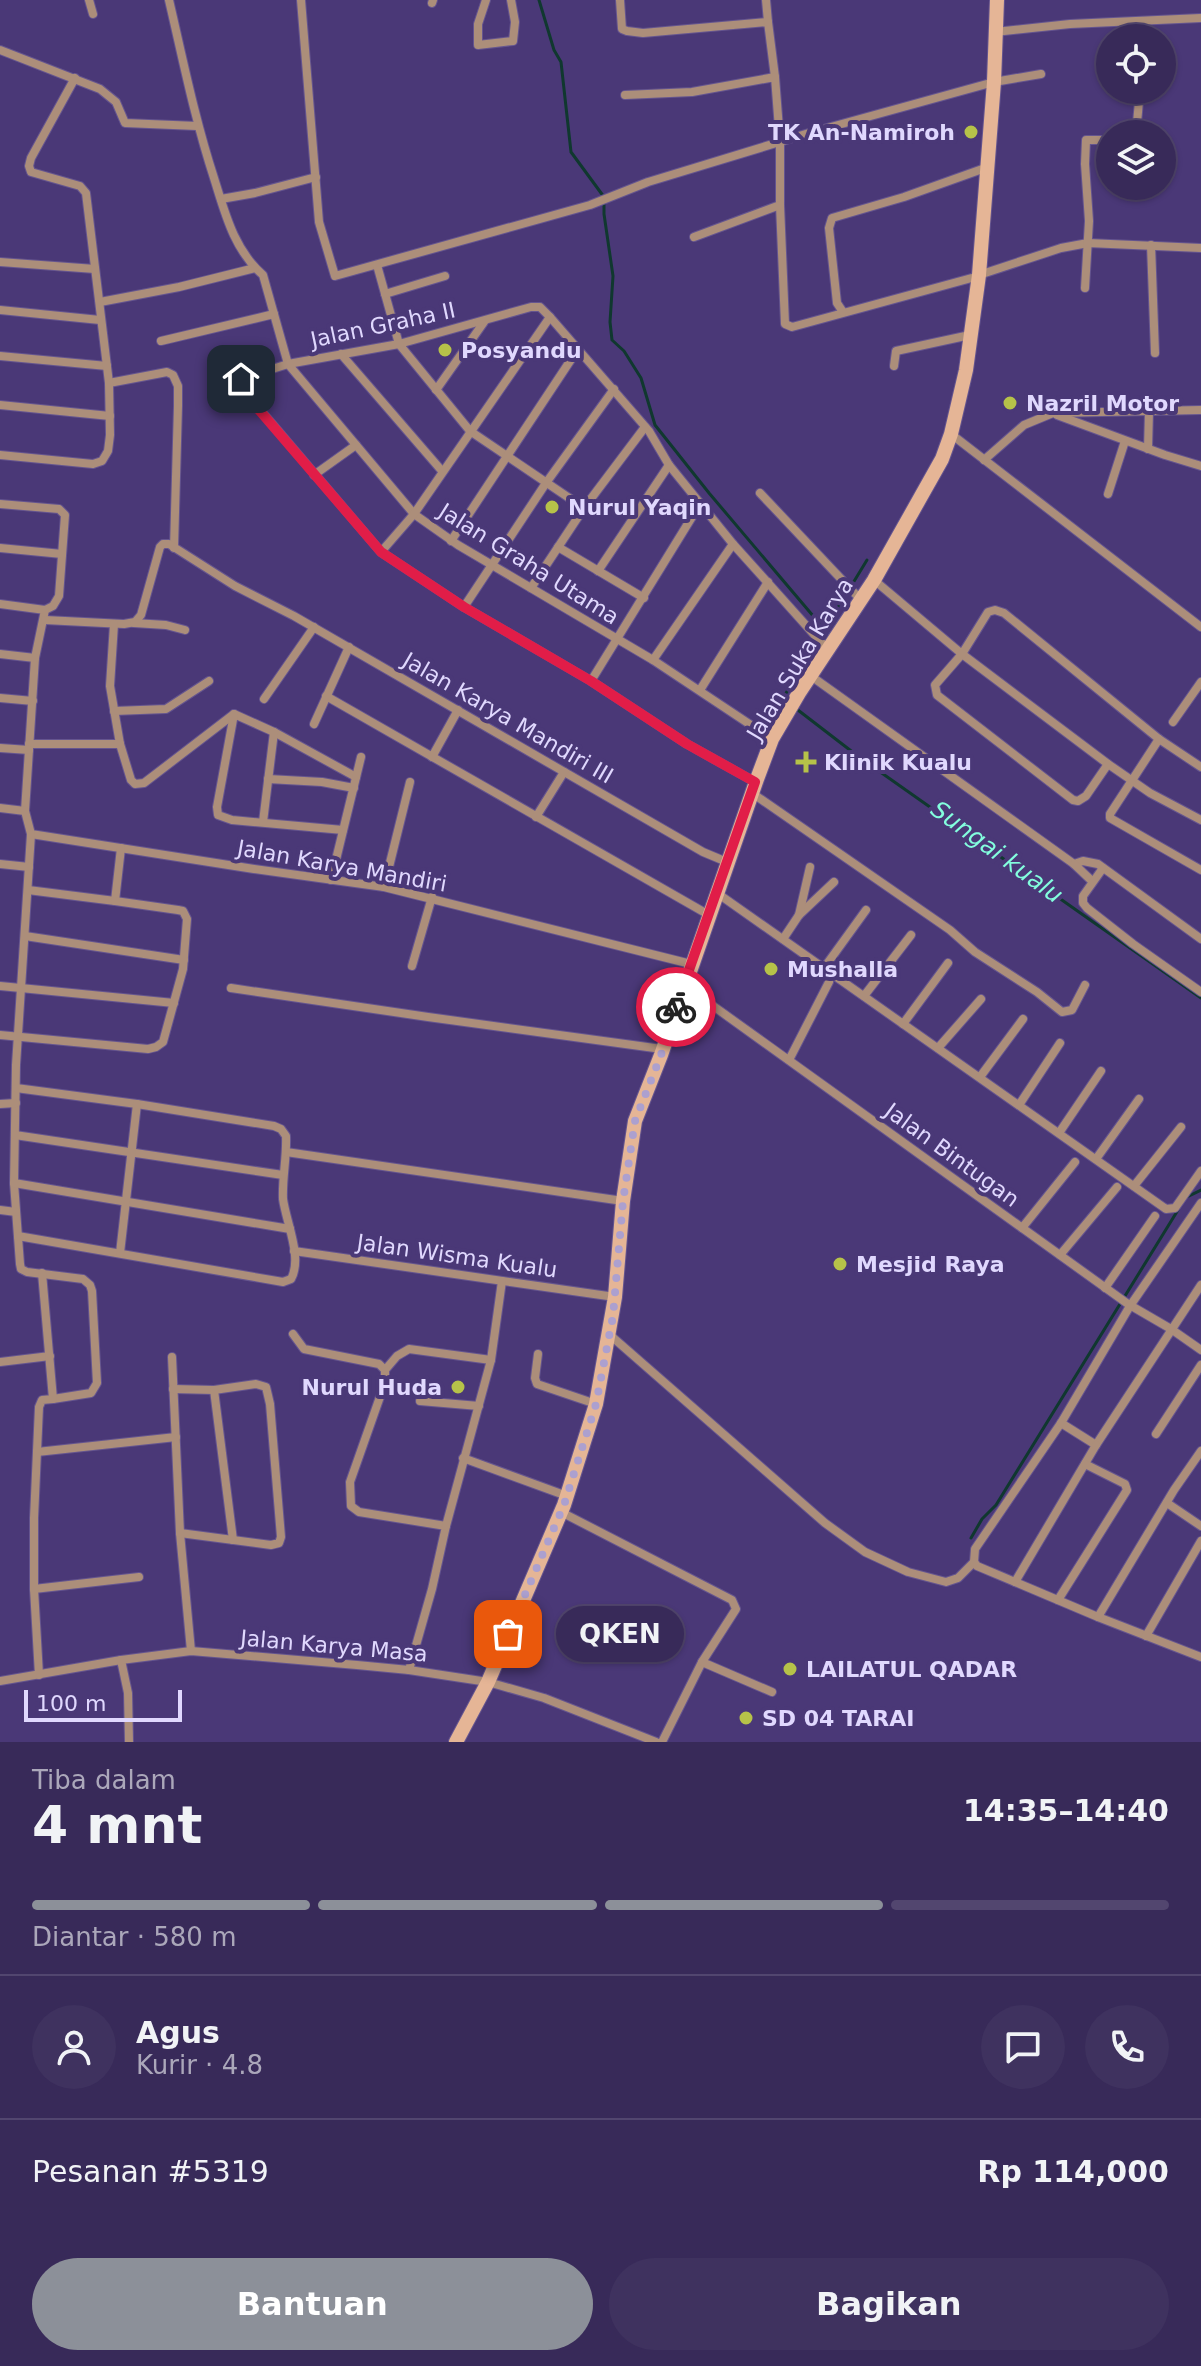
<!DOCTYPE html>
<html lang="id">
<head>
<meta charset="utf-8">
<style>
	:root { --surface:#382a59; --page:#3f325f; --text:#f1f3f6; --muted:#aba7ba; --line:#52466f; --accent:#8c9099 }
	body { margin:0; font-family:"DejaVu Sans",sans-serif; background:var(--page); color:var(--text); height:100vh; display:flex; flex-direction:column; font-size:30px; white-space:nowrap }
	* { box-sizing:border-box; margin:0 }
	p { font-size:26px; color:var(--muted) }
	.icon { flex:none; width:44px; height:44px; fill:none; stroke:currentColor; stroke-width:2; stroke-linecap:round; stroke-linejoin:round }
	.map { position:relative; height:1742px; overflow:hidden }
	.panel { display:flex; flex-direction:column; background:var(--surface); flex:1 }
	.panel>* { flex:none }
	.buttons { position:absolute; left:1096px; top:24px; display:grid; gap:16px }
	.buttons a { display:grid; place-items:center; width:80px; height:80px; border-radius:50%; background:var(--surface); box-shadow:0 2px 6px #0004,0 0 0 2px var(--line); font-size:40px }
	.scale { position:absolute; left:24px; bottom:20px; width:158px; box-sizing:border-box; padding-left:8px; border:4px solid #e0d8fe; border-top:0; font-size:22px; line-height:28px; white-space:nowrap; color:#e0d8fe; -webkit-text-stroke:6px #4a3877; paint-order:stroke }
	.pin { position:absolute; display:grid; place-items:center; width:68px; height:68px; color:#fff; margin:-34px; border-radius:16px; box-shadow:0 4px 12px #0006 }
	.courier { position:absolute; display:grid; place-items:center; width:80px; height:80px; margin:-40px; border:6px solid #e11d48; border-radius:50%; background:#fff; color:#222; box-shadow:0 2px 10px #0007 }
	.bubble { position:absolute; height:56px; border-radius:28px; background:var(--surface); box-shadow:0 2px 6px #0004,0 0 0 2px var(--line); font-size:26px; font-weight:600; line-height:56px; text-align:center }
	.head em { font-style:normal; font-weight:600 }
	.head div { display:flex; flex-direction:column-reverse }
	.head { display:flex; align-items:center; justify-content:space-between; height:136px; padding:0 32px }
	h1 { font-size:52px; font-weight:600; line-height:60px }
	.bar { display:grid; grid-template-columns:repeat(4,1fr); gap:12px 8px; align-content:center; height:96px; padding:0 32px }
	.bar i { height:10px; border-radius:6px; background:var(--line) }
	.bar .active { background:var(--accent) }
	.bar p { grid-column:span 4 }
	.line { display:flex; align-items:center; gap:20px; padding:0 32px; border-top:2px solid var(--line) }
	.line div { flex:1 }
	.round { display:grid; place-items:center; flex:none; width:84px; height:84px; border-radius:42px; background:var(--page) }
	.button { display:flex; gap:16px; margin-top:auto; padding:16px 32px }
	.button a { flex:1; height:92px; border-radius:48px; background:var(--accent); color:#fff; font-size:32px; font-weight:600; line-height:92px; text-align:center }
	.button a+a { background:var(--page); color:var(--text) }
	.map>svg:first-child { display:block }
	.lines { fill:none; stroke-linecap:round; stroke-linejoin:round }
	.stream { stroke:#10382f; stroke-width:3 }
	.minor-casing { stroke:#65558f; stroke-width:10 }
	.secondary-casing { stroke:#65558f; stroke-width:16 }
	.minor { stroke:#ac8e7a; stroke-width:8 }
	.secondary { stroke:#e5b596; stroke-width:14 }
	.done { stroke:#aca0cf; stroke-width:8; stroke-dasharray:0 14.4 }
	.route { stroke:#e11d48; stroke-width:10 }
	.poi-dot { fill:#b6c249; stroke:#4a3877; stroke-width:3 }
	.labels { text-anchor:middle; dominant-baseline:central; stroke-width:8; stroke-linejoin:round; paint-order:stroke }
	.poi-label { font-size:22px; font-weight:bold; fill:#e0d8fe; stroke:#4a3877; text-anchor:start }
	.street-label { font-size:22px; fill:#e0d8fe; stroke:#4a3877 }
	.water-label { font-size:24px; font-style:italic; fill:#83fede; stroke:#4a3877 }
</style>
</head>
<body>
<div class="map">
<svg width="1201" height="1742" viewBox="0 0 1201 1742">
	<rect width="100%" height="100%" fill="#4a3877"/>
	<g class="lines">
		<g class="stream">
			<path d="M539 0 554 50 561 62 571 152 604 197V214L613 276 610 322 612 340 624 351 641 378 655 425 709 493 825 630"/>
			<path d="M783 698 867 560"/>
			<path d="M794 707 859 757 1201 998"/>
			<path d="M755 733 783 698 788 702"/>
			<path d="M1187 1197 1201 1190"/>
			<path d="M971 1538 982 1519 996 1505 1178 1210"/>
		</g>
		<defs>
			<g id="minor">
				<path d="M89 0 93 14"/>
				<path d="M169 0C183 60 195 120 214 178 225 213 234 250 263 275L288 364 414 514 458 545 653 660 772 739"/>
				<path d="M301 0 319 222 335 276 590 205 648 182 809 133 994 82 1041 74"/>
				<path d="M486 0 478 24V45L513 41 515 22 511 0"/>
				<path d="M620 0 622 29 627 31 643 33 768 22 775 77"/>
				<path d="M766 0 768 22"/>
				<path d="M432 3 433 0"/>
				<path d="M995 32 1070 24 1201 18"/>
				<path d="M1144 38 1145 21"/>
				<path d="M0 50 100 89 116 102 125 123 197 126"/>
				<path d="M625 95 692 92 775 77 780 142V205L785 324 792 327 979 276"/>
				<path d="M1136 134 1140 90"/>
				<path d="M221 199 255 193 316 177"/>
				<path d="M694 237 780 205"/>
				<path d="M1151 245 1155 353"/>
				<path d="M0 262 95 269"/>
				<path d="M377 265 399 344 470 431 584 508 531 588"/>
				<path d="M979 275 1061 248 1088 243 1201 248"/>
				<path d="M1085 288 1089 221 1085 164 1086 140H1110"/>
				<path d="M385 294 445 276"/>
				<path d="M100 302 179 287 255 268"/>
				<path d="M0 310 100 320"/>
				<path d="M843 312 837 303 829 228 832 218 904 197 988 167"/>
				<path d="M550 317 649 431 669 465 733 544 828 650"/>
				<path d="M161 341 274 314"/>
				<path d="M341 354 442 471"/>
				<path d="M0 356 107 366"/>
				<path d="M894 366 896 351 970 335"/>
				<path d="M109 383 167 372 173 375 178 386V406L174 548"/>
				<path d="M436 390 484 322"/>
				<path d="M0 405 110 416"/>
				<path d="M1057 415 1165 455 1201 466"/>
				<path d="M951 434 1201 627"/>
				<path d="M1148 449 1149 411"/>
				<path d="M0 455 93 464 102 461 108 451 110 435 109 383 86 193 80 186 31 172 29 166 31 158 75 78"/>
				<path d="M984 460 1024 425 1053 413 1201 410"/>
				<path d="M314 475 356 445"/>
				<path d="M760 493 861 600"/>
				<path d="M1108 494 1125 441"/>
				<path d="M0 504 59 509 65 515 59 596 53 606 45 610 35 658 25 811"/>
				<path d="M584 508 645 427"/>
				<path d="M451 541 578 349"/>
				<path d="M558 547 644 598"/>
				<path d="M0 548 62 554"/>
				<path d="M381 552 414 514 550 317 540 307H531L399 344 288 364 241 379 239 385 381 552 464 607 591 681 687 744 755 782"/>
				<path d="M598 571 669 465"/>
				<path d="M874 580 962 654 1108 764 1150 793 1201 820"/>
				<path d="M0 604 45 610"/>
				<path d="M464 607 546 483 614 389"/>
				<path d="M45 620 124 624 135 622 141 615 160 547 163 544H169L235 586 294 616 703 852 727 862"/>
				<path d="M134 623 166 625 185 630"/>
				<path d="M114 624 110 686 120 744 131 780 135 784 144 783 234 714 274 732 356 777"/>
				<path d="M0 654 35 658"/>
				<path d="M653 660 733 544"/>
				<path d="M811 676 1074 864 1083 861 1098 864 1201 939"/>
				<path d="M591 681 700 504"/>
				<path d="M700 690 768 582"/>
				<path d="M326 696 709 915"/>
				<path d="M0 698 33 701"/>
				<path d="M264 699 314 627"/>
				<path d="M114 711 166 709 209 681"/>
				<path d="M234 714 217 807 218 815 232 820 343 830"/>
				<path d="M1173 722 1201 682"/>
				<path d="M314 724 349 647"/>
				<path d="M1159 739 1110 814V818L1201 870"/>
				<path d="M29 744H120"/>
				<path d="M0 748 29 750"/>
				<path d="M432 757 458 710"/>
				<path d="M1108 764 1086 796 1078 801 1073 800 937 695 935 685 962 654 988 612 995 610 1004 613 1159 739 1201 767"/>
				<path d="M268 779 322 782 354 788"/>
				<path d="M752 793 950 930 975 952 1037 992 1062 1012 1072 1010 1085 985"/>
				<path d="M0 808 25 811 31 834 254 869 384 887 691 964"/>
				<path d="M536 817 564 772"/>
				<path d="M263 822 274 732"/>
				<path d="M31 834 16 1065 14 1183 20 1264 21 1269 27 1272 83 1279 90 1285 92 1291 97 1383 91 1393 53 1399"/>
				<path d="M0 864 29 867"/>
				<path d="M1074 864 1092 881"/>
				<path d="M1103 868 1083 896V903L1087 908 1133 944 1201 992"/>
				<path d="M331 880 361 757"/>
				<path d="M384 887 410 782"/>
				<path d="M28 890 115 901 121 848"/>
				<path d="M717 893 1166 1209 1175 1208 1201 1171"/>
				<path d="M799 915 834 882"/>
				<path d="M25 936 184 960"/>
				<path d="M783 939 799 915 810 867"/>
				<path d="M412 966 432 897"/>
				<path d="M824 968 866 910"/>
				<path d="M684 985 1128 1304 1171 1329 1201 1350"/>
				<path d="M0 986 174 1003"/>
				<path d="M231 988 428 1017 662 1049"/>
				<path d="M864 996 911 935"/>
				<path d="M903 1024 948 963"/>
				<path d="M0 1035 148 1049 156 1047 163 1042 183 969 187 919 183 911 178 910 115 901"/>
				<path d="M938 1048 981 999"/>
				<path d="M789 1060 829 982"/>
				<path d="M980 1077 1023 1019"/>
				<path d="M16 1088 137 1104 274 1126 281 1129 286 1136C287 1157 282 1178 283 1199 286 1222 303 1258 291 1279L283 1282 18 1236"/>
				<path d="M0 1104 16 1103"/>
				<path d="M1019 1105 1060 1043"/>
				<path d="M1059 1133 1101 1071"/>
				<path d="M15 1135 283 1175"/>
				<path d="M286 1152 623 1201"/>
				<path d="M1096 1159 1139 1099"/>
				<path d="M14 1183 290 1229"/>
				<path d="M1134 1186 1181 1127"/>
				<path d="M0 1210 16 1212"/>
				<path d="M1022 1228 1075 1162"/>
				<path d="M294 1251 615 1297"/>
				<path d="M120 1253 137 1104"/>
				<path d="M1060 1255 1117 1187"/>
				<path d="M1105 1288 1155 1216"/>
				<path d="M293 1334 304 1349 379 1364 385 1370"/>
				<path d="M610 1335 825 1523 865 1552 908 1572 946 1582 958 1578 974 1562 975 1549 1061 1423 1130 1306 1201 1203"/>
				<path d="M538 1354 535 1378 537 1384 596 1404"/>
				<path d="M172 1357 180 1533 191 1651"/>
				<path d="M0 1362 50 1356"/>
				<path d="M385 1370V1381L381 1394 350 1482 351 1506 359 1512 446 1526 432 1589 409 1670"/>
				<path d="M385 1370 397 1356 409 1349 491 1360"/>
				<path d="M173 1389 214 1390 256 1384 266 1387 270 1404 281 1537 279 1543 271 1545 180 1533"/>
				<path d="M214 1390 233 1540"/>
				<path d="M420 1401 479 1406"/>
				<path d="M1061 1423 1096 1445 1201 1285"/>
				<path d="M1156 1434 1201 1365"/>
				<path d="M37 1452 176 1437"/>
				<path d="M463 1458 567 1496"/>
				<path d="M1167 1503 1201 1526"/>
				<path d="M561 1512 732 1600 736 1609 702 1662 662 1742"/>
				<path d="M446 1526 491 1360 502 1281"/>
				<path d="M974 1562 977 1566 1098 1617 1201 1657"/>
				<path d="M1015 1582 1096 1445"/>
				<path d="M34 1589 139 1577"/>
				<path d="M1058 1600 1127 1490 1125 1484 1085 1464"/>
				<path d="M1098 1617 1174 1490 1201 1451"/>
				<path d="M1146 1636 1201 1541"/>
				<path d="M121 1660 128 1693 129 1742"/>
				<path d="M702 1662 772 1692"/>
				<path d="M39 1675 34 1589V1518L39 1407 42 1400 53 1399 42 1273"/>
				<path d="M0 1681 121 1660 191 1651 357 1665 409 1670 488 1682 544 1698 656 1742"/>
			</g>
			<path id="secondary" d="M456 1742 488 1682 564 1505 596 1404 615 1297 623 1201 635 1121 661 1055 757 779 772 739 799 693 874 580 942 459 951 434 966 370 979 275 994 82 997 0"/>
		</defs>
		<use href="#minor" class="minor-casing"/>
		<use href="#secondary" class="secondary-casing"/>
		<use href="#minor" class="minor"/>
		<use href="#secondary" class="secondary"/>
	</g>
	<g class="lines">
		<path class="done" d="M508 1634 564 1505 596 1404 613 1316 623 1201 635 1121 661 1055 676 1007"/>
		<path class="route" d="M241 379 238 385 242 390 381 552 464 607 591 681 687 744 755 782 676 1007"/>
	</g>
	<g class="poi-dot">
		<circle cx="971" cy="132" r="8"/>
		<circle cx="445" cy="350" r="8"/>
		<circle cx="1010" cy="403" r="8"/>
		<circle cx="552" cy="507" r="8"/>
		<path d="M802 750h8v8h8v8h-8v8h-8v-8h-8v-8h8z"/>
		<circle cx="771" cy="969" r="8"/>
		<circle cx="840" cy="1264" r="8"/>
		<circle cx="458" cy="1387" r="8"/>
		<circle cx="790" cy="1669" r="8"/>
		<circle cx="746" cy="1718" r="8"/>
	</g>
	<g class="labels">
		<g class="poi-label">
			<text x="955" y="132" text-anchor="end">TK An-Namiroh</text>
			<text x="461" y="350">Posyandu</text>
			<text x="1026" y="403">Nazril Motor</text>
			<text x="568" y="507">Nurul Yaqin</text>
			<text x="824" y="762">Klinik Kualu</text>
			<text x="787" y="969">Mushalla</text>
			<text x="856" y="1264">Mesjid Raya</text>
			<text x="442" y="1387" text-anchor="end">Nurul Huda</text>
			<text x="806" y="1669">LAILATUL QADAR</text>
			<text x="762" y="1718">SD 04 TARAI</text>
		</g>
		<g class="street-label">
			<text transform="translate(383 325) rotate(-12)">Jalan Graha II</text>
			<text transform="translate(529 564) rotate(32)">Jalan Graha Utama</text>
			<text transform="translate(800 659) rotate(-59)">Jalan Suka Karya</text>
			<text transform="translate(508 718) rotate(30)">Jalan Karya Mandiri III</text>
			<text transform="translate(342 866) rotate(10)">Jalan Karya Mandiri</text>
			<text transform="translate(952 1155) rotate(36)">Jalan Bintugan</text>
			<text transform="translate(457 1256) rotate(8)">Jalan Wisma Kualu</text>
			<text transform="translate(334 1646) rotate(5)">Jalan Karya Masa</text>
		</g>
		<g class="water-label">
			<text transform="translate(997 852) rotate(36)">Sungai kualu</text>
		</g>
	</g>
</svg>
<div class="buttons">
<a><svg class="icon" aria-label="locate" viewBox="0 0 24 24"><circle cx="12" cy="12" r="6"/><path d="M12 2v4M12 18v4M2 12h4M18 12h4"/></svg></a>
<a><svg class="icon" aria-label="layers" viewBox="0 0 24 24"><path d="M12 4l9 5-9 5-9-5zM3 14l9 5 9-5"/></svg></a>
</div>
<div class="scale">100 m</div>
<div class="pin" style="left:508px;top:1634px;background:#ea580c"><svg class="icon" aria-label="bag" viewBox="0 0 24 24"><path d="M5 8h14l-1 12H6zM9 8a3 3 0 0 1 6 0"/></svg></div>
<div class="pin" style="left:241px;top:379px;background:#1f2937"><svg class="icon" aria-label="home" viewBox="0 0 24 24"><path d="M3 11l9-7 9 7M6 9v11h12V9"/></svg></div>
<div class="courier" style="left:676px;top:1007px"><svg class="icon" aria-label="bike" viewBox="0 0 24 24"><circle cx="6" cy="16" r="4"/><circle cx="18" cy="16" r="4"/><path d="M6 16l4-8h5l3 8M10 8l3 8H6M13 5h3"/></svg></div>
<div class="bubble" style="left:556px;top:1606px;width:128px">QKEN</div>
</div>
<section class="panel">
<div class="head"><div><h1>4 mnt</h1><p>Tiba dalam</p></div><em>14:35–14:40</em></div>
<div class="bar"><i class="active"></i><i class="active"></i><i class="active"></i><i></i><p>Diantar · 580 m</p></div>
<div class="line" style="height:144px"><a class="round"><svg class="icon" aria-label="person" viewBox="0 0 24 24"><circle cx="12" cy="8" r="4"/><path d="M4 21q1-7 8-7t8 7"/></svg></a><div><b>Agus</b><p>Kurir · 4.8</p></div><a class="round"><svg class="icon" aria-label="chat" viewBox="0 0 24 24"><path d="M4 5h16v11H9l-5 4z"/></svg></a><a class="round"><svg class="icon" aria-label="phone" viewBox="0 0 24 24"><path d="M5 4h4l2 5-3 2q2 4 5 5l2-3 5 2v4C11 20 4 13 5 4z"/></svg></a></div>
<div class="line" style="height:104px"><div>Pesanan #5319</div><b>Rp 114,000</b></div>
<div class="button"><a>Bantuan</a><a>Bagikan</a></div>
</section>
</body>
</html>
